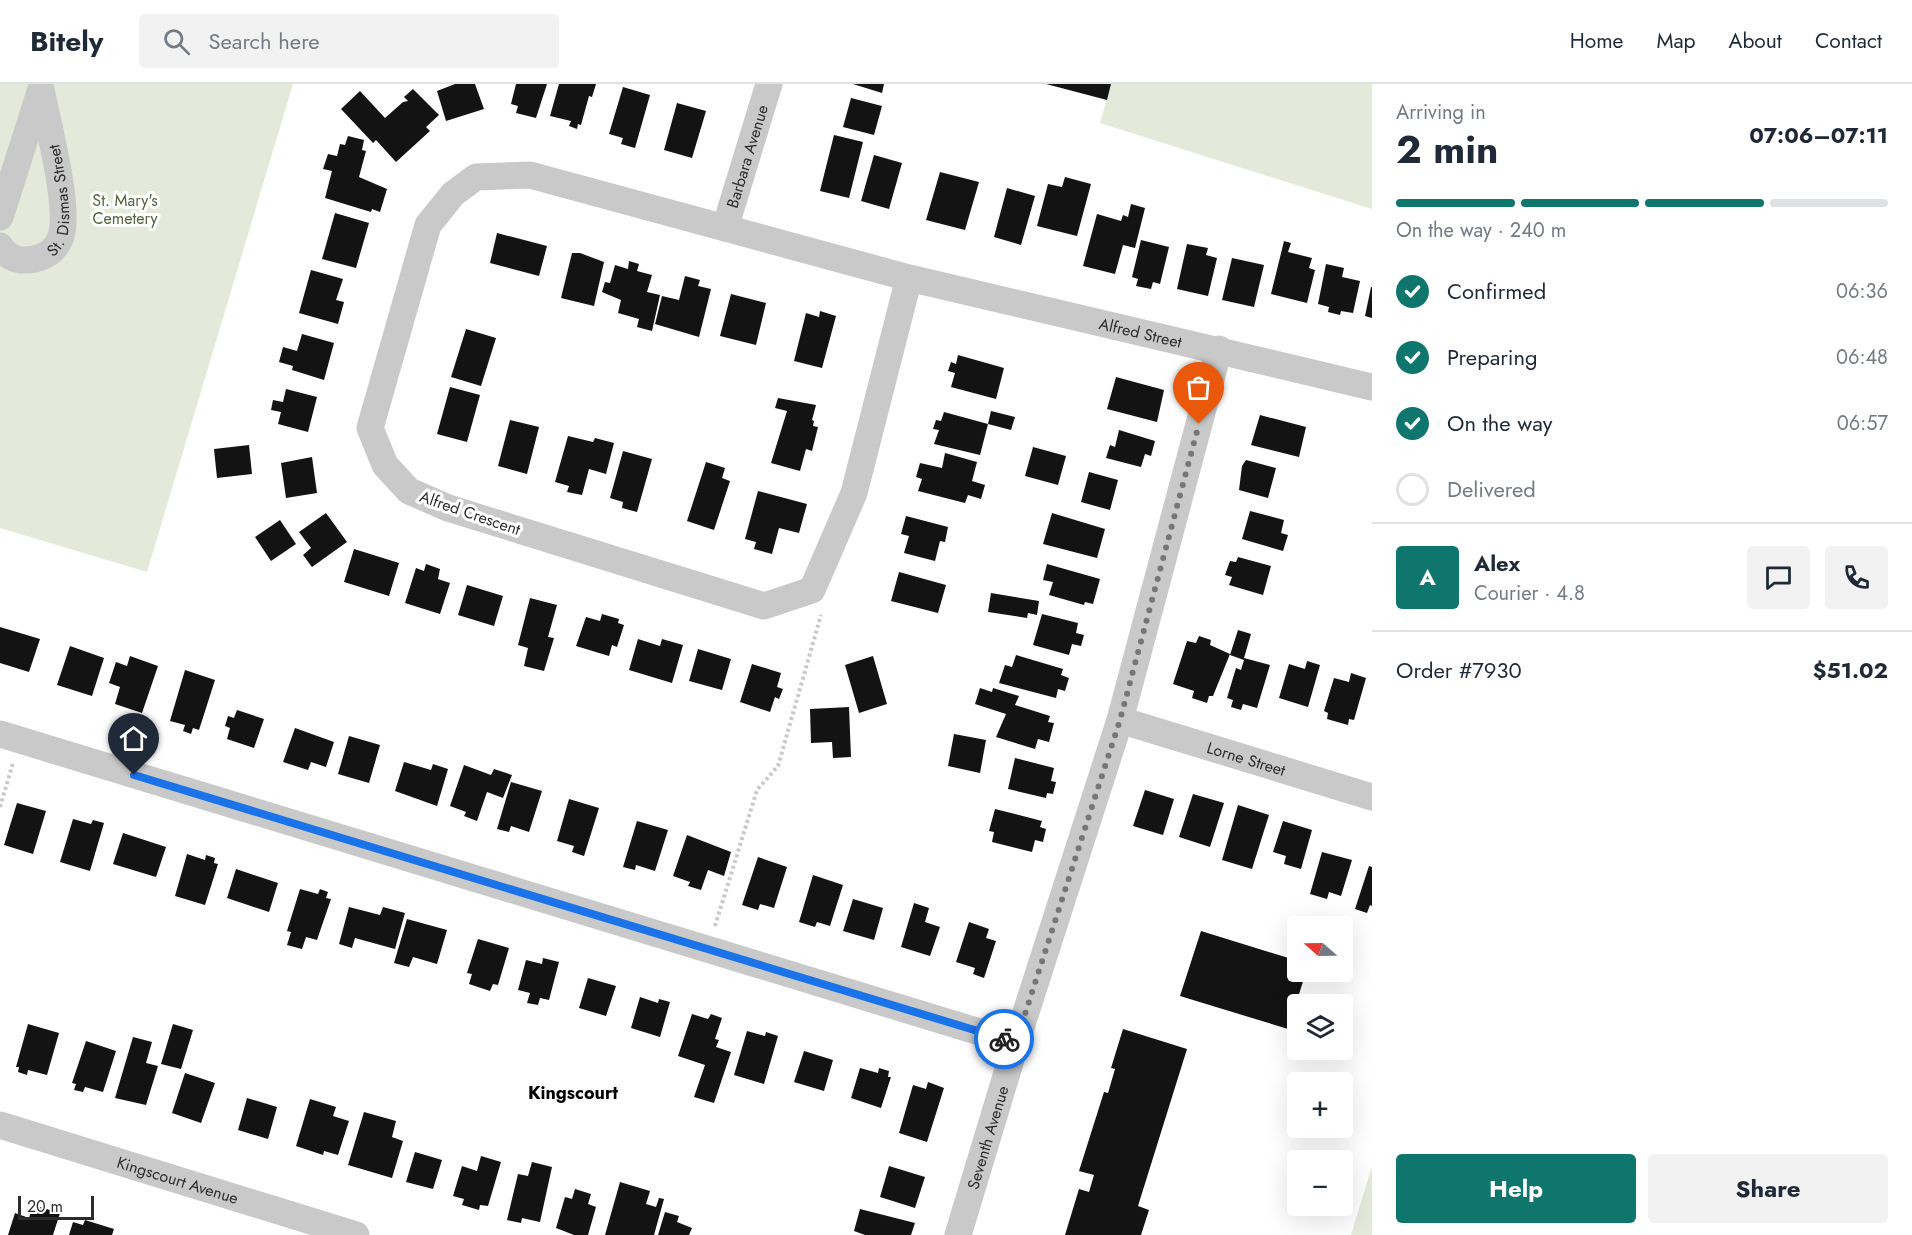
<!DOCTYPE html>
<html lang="en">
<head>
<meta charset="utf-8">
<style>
	:root { --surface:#fff; --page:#f2f2f3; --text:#1f2937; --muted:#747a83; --line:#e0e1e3; --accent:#0f766e }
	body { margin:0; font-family:Jost,sans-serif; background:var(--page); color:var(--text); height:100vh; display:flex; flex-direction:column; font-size:22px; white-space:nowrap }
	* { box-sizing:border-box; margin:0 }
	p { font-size:20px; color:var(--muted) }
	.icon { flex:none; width:33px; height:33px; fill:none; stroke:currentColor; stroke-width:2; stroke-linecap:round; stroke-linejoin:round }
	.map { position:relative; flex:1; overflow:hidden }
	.side { display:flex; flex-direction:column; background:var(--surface); width:540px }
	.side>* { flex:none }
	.needle { width:39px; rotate:290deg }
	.buttons { position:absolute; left:1287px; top:832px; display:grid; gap:12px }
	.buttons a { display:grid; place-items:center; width:66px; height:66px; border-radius:6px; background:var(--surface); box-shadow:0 6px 24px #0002; font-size:30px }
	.scale { position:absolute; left:18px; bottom:15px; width:76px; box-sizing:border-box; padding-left:6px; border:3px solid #2c2c2c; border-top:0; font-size:16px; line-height:21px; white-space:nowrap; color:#2c2c2c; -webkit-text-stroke:4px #fff; paint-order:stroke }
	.pin { position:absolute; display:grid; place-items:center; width:51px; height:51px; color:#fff; margin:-62px -26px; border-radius:50% 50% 50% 0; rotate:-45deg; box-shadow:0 0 6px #0007 }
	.pin .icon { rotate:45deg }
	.courier { position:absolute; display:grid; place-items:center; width:60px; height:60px; margin:-30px; border:4px solid #1a73e8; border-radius:50%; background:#fff; color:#222; box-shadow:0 2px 8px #0007 }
	.summary em { font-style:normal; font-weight:700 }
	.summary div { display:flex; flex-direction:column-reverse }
	.summary { display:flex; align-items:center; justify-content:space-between; height:102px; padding:0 24px }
	h1 { font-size:39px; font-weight:700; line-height:45px }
	.bar { display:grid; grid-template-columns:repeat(4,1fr); gap:9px 6px; align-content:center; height:72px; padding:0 24px }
	.bar i { height:8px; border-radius:4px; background:var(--line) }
	.bar .selected { background:var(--accent) }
	.bar p { grid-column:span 4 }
	.line { display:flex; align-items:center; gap:15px; padding:0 24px; border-top:2px solid var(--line) }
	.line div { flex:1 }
	.round { display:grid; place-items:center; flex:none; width:63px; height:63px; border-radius:6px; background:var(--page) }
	ol { padding:0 24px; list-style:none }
	li { display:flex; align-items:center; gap:18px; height:66px }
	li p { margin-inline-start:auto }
	li .icon { padding:6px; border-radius:50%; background:var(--accent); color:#fff; stroke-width:4 }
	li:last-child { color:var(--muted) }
	li i { width:33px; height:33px; border:3px solid var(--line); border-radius:50% }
	.primary-button { display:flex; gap:12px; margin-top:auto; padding:12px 24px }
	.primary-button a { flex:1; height:69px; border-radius:6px; background:var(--accent); color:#fff; font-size:24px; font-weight:700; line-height:69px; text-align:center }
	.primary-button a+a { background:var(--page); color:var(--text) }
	header { display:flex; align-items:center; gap:36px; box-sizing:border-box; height:84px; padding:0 30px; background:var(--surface); border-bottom:2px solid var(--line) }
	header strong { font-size:28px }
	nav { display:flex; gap:33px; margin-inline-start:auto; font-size:21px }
	.search { width:420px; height:54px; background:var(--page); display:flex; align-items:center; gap:15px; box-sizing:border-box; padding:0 21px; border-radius:6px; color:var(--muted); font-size:22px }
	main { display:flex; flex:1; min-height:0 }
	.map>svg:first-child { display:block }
	.green { fill:#e5e9da }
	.building { fill:#131313 }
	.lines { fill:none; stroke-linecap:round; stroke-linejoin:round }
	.path { stroke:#c9c9c9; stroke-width:4; stroke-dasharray:3 3; stroke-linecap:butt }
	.minor { stroke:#c9c9c9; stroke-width:27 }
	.done { stroke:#767676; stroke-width:6; stroke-dasharray:0 10.8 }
	.route { stroke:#1a73e8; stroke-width:8 }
	.labels { text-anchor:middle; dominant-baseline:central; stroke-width:6; stroke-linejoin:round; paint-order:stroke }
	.street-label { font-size:16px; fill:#2c2c2c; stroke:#fff }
	.park-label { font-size:16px; fill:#56633d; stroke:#fff }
	.neighbourhood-label { font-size:18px; font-weight:bold; fill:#000; stroke:#fff }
</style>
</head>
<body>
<header>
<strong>Bitely</strong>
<div class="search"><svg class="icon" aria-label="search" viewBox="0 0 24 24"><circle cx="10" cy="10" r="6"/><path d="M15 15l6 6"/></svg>Search here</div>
<nav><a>Home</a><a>Map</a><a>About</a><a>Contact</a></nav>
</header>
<main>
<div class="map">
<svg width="1372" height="1151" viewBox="0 0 1372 1151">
	<rect width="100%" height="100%" fill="#fff"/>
	<g class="green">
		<path d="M0 0H293L147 488 0 444Z"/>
		<path d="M1111 0H1372V125L1100 39Z"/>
		<path d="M1372 1082V1151H1351Z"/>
	</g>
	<g class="building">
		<path d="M455 0H475L484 25 446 37 437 7Z"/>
		<path d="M516 0H547L536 34 516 29 518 22 511 20Z"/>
		<path d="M559 0H596L592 13 589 12 581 41 578 40 577 45 569 42 571 37 550 32Z"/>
		<path d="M853 0H884L882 9Z"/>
		<path d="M1046 0H1111L1107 16Z"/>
		<path d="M623 3 650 11 635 64 621 60 623 54 609 50Z"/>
		<path d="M413 5 439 31 426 43 430 47 396 78 376 56 373 59 341 25 360 7 385 34 403 18 408 17 404 13Z"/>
		<path d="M851 14 882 22 874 51 843 43Z"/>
		<path d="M677 19 706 27 692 74 664 66Z"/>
		<path d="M834 51 863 58 849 114 820 107Z"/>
		<path d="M348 52 364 56 362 66 366 67 359 93 387 105 380 128 372 125 371 128 325 114 332 87 323 85 328 70 337 72 340 60 345 61Z"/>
		<path d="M874 71 902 79 889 125 861 117Z"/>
		<path d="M940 88 979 98 965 146 926 136Z"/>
		<path d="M1065 93 1091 100 1077 152 1037 142 1048 100 1062 103Z"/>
		<path d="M1007 104 1035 112 1021 161 994 153Z"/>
		<path d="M1131 120 1145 124 1135 164 1123 161 1115 190 1083 182 1097 130 1121 137 1123 131 1128 133Z"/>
		<path d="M335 129 369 139 356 184 322 175Z"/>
		<path d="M497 149 547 162 539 192 490 179Z"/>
		<path d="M1141 156 1169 163 1160 200 1153 198 1151 205 1136 202 1138 195 1132 193Z"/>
		<path d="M1284 157 1291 159 1288 168 1312 174 1309 184 1315 186 1307 219 1271 210Z"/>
		<path d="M1187 160 1208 164 1206 171 1217 174 1208 212 1177 205Z"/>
		<path d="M572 169H580L604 178 594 222 561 214Z"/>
		<path d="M1232 174 1264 181 1254 223 1222 216Z"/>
		<path d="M629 177 639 180 637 187 652 191 647 208 660 211 652 247 637 243 639 235 618 229 621 216 602 208 605 198 610 199 615 181 628 185Z"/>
		<path d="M1326 180 1344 184 1342 193 1360 197 1353 229 1341 227 1340 231 1328 228 1329 223 1318 220Z"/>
		<path d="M311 186 343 195 336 216 344 218 338 240 299 229Z"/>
		<path d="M685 192 700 196 698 202 711 205 699 253 655 240 662 212 679 216Z"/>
		<path d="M1371 203H1372V234L1365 232Z"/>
		<path d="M731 210 766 219 756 261 720 252Z"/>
		<path d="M820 227 836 232 822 284 794 277 806 229 819 233Z"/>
		<path d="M466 245 496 254 481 302 451 293Z"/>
		<path d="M302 250 334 259 324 296 292 286 293 282 279 278 283 263 297 267Z"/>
		<path d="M958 271 1004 284 996 315 951 303 955 289 948 287 951 278 956 280Z"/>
		<path d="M1116 293 1164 306 1157 338 1107 325Z"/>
		<path d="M450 303 480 311 467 358 437 350Z"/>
		<path d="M286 305 317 313 308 348 278 340 281 328 271 326 273 316 283 318Z"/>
		<path d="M778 314 816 321 812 336 814 337 813 342 818 343 812 367 806 365 800 387 771 379 787 327 775 324Z"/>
		<path d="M991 327 1015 333 1011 346 988 340 980 371 934 360 939 346 933 345 936 336 941 337 944 328 988 340Z"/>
		<path d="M1260 331 1306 343 1299 373 1251 361Z"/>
		<path d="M510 336 539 343 527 390 498 382Z"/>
		<path d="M1119 346 1155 357 1151 372 1145 370 1141 383 1106 374 1110 361 1115 363Z"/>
		<path d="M568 352 593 358 595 354 614 359 606 390 589 385 582 411 567 408 569 402 555 398Z"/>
		<path d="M249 361 252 390 217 394 214 365Z"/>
		<path d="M1033 363 1066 372 1058 401 1025 392Z"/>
		<path d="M623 367 652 375 637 428 622 424 623 418 610 414Z"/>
		<path d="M945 369 977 378 972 397 985 401 981 415 968 411 965 419 918 407 922 395 916 393 920 379 942 384Z"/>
		<path d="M312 373 317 409 286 414 281 379Z"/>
		<path d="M1246 376 1276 384 1268 414 1239 406 1242 382Z"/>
		<path d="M706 378 725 384 722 394 730 397 714 446 687 437Z"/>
		<path d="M1089 388 1118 396 1110 426 1081 418Z"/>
		<path d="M758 407 807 420 799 449 779 444 772 470 754 465 756 458 745 455Z"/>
		<path d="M1250 427 1284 436 1281 449 1288 451 1283 467 1242 455Z"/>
		<path d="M326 429 347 458 312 483 303 471 311 464 299 448Z"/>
		<path d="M1052 429 1105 445 1097 474 1043 460Z"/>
		<path d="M906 432 948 443 945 458 940 457 935 477 904 469 909 452 901 450Z"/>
		<path d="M280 436 296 460 271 477 255 453Z"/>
		<path d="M354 465 399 479 389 512 344 498Z"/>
		<path d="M1238 473 1271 482 1263 511 1229 501 1232 493 1225 491 1230 477 1236 478Z"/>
		<path d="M426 480 440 485 438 495 450 499 440 530 405 519 416 484 424 487Z"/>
		<path d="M1047 480 1100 495 1093 520 1085 518 1084 521 1049 511 1053 498 1043 496Z"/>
		<path d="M899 488 946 501 938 529 891 517Z"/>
		<path d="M467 501 503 512 494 542 458 531Z"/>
		<path d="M991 509 1039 517 1037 531 1028 529 1027 534 988 528Z"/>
		<path d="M530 514 557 521 548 553 554 554 544 587 524 582 528 564 518 561Z"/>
		<path d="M602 530 619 535 618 539 624 541 617 563 612 561 609 572 576 562 586 533 600 537Z"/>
		<path d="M1042 530 1078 539 1076 549 1084 551 1081 562 1072 560 1069 571 1033 561Z"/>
		<path d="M0 543 40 555 29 588 0 579Z"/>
		<path d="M1238 546 1251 550 1244 574 1270 581 1257 624 1243 620 1241 626 1231 623 1233 616 1227 614 1236 584 1241 586 1244 576 1230 571Z"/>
		<path d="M1199 552 1211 556 1210 561 1230 570 1213 612H1209L1207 619 1192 614 1194 607 1173 600 1187 557 1196 559Z"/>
		<path d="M638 555 660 562 662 555 683 561 672 599 629 586Z"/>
		<path d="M70 562 104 574 92 612 57 601Z"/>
		<path d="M698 565 731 575 722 606 689 597Z"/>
		<path d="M1016 571 1063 585 1061 591 1069 594 1065 607 1058 605 1056 614 999 599 1005 581 1012 583Z"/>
		<path d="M130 572 158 582 142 629 115 620 120 603 109 599 116 578 127 582Z"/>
		<path d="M873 572 887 620 859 629 845 581Z"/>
		<path d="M1307 577 1320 581 1308 623 1279 614 1289 580 1305 585Z"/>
		<path d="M752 580 781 589 777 603 783 605 779 615 775 613 770 628 740 618Z"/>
		<path d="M185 586 215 596 199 646 193 644 191 650 183 647 185 641 170 637Z"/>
		<path d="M1351 589 1366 594 1354 636 1349 635 1348 641 1327 635 1328 629 1324 627 1334 594 1349 598Z"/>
		<path d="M980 604 992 608 993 604 1019 612 1015 621 1050 632 1048 638 1054 639 1049 658 1038 655 1035 665 996 653 1006 630 975 620Z"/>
		<path d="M849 623 851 673 833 674 832 658 811 659 810 625Z"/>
		<path d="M237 626 264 635 254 664 227 655 230 644 225 642 228 632 234 634Z"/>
		<path d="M295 644 334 658 326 683 311 678 308 686 283 678Z"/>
		<path d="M954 650 986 656 980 689 948 682Z"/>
		<path d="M349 652 380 661 369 699 338 690Z"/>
		<path d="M1015 674 1054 684 1051 697 1056 698 1053 710 1047 709 1046 714 1008 705Z"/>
		<path d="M404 678 431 686 433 680 448 685 437 722 395 707Z"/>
		<path d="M464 681 491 691 494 685 512 691 503 714 487 708 477 737 464 732 466 728 450 722Z"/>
		<path d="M511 698 542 707 529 748 511 742 509 748 497 745Z"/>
		<path d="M1145 706 1174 715 1163 751 1133 742Z"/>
		<path d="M1193 710 1224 719 1210 763 1179 753Z"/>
		<path d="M569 715 599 724 584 772 572 768 574 762 557 757Z"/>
		<path d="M17 719 46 727 33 770 4 761Z"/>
		<path d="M1238 721 1269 731 1252 785 1222 776Z"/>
		<path d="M995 725 1042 737 1040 743 1046 745 1043 758 1035 756 1032 768 992 758 994 748 989 747Z"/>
		<path d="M73 735 91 740 93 736 104 739 90 787 60 778Z"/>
		<path d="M637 737 668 746 655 787 636 781 635 786 623 783Z"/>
		<path d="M1283 737 1312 746 1301 785 1284 780 1286 772 1273 768Z"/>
		<path d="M123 749 166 763 156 793 113 780Z"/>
		<path d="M687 751 731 768 724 792 708 786 701 806 688 802 690 798 673 792Z"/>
		<path d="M1322 768 1352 776 1341 812 1329 808 1327 815 1310 810Z"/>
		<path d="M187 770 205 776 206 771 215 774 214 779 218 780 205 821 175 812Z"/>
		<path d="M758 773 787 783 774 824 760 820 758 826 742 821Z"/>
		<path d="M1369 782 1372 783V822L1370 821 1367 829 1355 825Z"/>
		<path d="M236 785 278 799 269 828 227 814Z"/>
		<path d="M813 791 843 801 830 842 817 838 815 843 799 838Z"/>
		<path d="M300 805 318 810 320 805 328 808 326 814 331 815 317 856 306 853 302 865 287 861 291 848 287 847Z"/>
		<path d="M853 815 883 824 874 856 843 847Z"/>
		<path d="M914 819 929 824 925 838 940 843 930 872 901 863Z"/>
		<path d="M349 823 380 831 383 823 405 829 395 865 355 854 352 864 339 860Z"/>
		<path d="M407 835 447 846 437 880 413 873 409 883 394 879Z"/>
		<path d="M969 838 989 845 986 854 996 857 984 894 973 890 975 884 956 878Z"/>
		<path d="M1201 847 1298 877V888H1306L1288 945 1180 912Z"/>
		<path d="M478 855 509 864 498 901 493 900 490 907 469 900 472 890 467 889Z"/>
		<path d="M543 874 559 878 549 916 540 914 538 921 527 919 530 909 518 906 526 876 542 880Z"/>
		<path d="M588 894 616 902 606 932 579 924Z"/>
		<path d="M640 913 658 919 659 915 670 918 660 953 631 944Z"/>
		<path d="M692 930 708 935 711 930 722 934 715 955 719 956 716 963 731 968 714 1019 694 1013 705 981 678 972Z"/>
		<path d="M28 940 59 949 47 991 28 986 27 991 18 988 19 983H16Z"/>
		<path d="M173 940 193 946 181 985 161 980Z"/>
		<path d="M1123 945 1187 965 1138 1122 1149 1126 1141 1151H1065L1079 1105 1089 1108 1094 1091 1079 1087 1104 1008 1108 1009 1115 985 1111 984Z"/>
		<path d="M747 947 765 952 766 948 778 952 764 1000 734 991Z"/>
		<path d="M133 953 152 958 146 979 158 982 146 1021 115 1014Z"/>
		<path d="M86 957 116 967 103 1008 85 1003 83 1008 74 1006 76 1000 72 999Z"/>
		<path d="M804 967 833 976 824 1007 794 998Z"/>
		<path d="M860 984 878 989 879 984 889 987 888 993H891L881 1024 851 1014Z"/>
		<path d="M185 989 215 999 201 1039 172 1029Z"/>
		<path d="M928 998 944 1004 927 1058 899 1049 913 1001 926 1005Z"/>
		<path d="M247 1014 277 1023 268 1055 238 1046Z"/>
		<path d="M310 1015 336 1023 333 1032 349 1037 338 1071 324 1067 323 1071 296 1062Z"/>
		<path d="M364 1028 396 1037 392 1053 403 1057 392 1094 348 1081Z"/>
		<path d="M415 1068 442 1076 433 1105 406 1098Z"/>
		<path d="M481 1072 501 1078 488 1122 480 1121 479 1126 462 1121 464 1115 453 1112 462 1082 477 1087Z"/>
		<path d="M532 1078 552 1083 540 1138 522 1134 521 1139 507 1136 518 1090 528 1092Z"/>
		<path d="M889 1082 925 1093 915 1124 880 1113Z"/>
		<path d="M620 1098 650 1107 646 1120 656 1123 659 1114 664 1115 654 1151H605Z"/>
		<path d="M575 1105 591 1110 588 1120 596 1123 588 1151H574L556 1144 565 1113 572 1115Z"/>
		<path d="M33 1121 60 1129 53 1151H8L15 1129 29 1134Z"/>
		<path d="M860 1125 915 1139 911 1151H865L854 1147Z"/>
		<path d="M665 1128 679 1132 677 1138 692 1144 689 1151H658Z"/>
		<path d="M85 1136 114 1145 112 1151H69L73 1138 83 1141Z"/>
	</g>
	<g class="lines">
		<g class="path">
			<path d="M0 723 13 679"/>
			<path d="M715 842 757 706 778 682 821 531"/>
		</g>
		<g class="minor">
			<path d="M0 133 40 8"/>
			<path id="s1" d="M725 144 769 0"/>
			<path id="s2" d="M0 162C5 171 12 175 22 176 37 177 54 170 60 155 72 128 47 38 41 5"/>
			<path id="s3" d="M909 194 854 409 812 506 764 522 448 424 409 407 385 381 370 344 428 141 453 110 476 93 530 91 909 194 1372 303"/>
			<path id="s4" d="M1120 636 1372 713"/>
			<path d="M0 650 1016 959"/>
			<path id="s5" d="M0 1041 356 1151"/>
			<path id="s6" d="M958 1151 1016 959 1120 636 1219 265"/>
		</g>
	</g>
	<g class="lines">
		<path class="done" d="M1004 955 1016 958 1120 636 1199 340"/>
		<path class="route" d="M134 691 1004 955"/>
	</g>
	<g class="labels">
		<g class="street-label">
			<text stroke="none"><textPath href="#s1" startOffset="75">Barbara Avenue</textPath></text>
			<text stroke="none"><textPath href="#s2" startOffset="112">St. Dismas Street</textPath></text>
			<text stroke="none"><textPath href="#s3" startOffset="1791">Alfred Street</textPath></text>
			<text transform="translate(470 429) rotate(19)">Alfred Crescent</text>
			<text stroke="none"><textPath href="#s4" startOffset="132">Lorne Street</textPath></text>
			<text stroke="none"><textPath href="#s6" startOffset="102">Seventh Avenue</textPath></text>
			<text stroke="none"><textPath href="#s5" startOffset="186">Kingscourt Avenue</textPath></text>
		</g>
		<g class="park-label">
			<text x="125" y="116">St. Mary's<tspan x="125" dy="18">Cemetery</tspan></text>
		</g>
		<g class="neighbourhood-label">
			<text x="573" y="1009">Kingscourt</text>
		</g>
	</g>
</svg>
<div class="buttons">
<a><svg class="needle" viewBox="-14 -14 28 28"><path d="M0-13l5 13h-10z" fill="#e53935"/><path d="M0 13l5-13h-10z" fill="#747a83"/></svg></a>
<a><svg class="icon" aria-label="layers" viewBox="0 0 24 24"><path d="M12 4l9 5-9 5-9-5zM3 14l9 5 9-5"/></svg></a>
<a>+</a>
<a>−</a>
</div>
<div class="scale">20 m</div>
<div class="pin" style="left:1199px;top:340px;background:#ea580c"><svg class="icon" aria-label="bag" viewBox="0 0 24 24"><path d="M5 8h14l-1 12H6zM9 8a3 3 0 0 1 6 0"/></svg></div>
<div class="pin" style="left:134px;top:691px;background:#1f2937"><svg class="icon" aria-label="home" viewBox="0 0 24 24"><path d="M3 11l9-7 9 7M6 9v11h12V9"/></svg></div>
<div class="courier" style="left:1004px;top:955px"><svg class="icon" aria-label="bike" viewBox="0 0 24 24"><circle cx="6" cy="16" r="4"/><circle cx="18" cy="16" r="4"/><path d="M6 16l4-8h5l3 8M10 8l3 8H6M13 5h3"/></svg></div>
</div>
<section class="side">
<div class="summary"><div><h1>2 min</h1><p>Arriving in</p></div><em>07:06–07:11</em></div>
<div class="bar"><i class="selected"></i><i class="selected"></i><i class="selected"></i><i></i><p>On the way · 240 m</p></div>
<ol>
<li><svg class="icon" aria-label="check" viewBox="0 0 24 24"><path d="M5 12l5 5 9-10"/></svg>Confirmed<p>06:36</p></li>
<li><svg class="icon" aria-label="check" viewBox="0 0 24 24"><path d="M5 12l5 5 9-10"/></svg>Preparing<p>06:48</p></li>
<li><svg class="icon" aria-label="check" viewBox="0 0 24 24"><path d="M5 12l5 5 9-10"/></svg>On the way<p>06:57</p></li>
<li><i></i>Delivered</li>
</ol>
<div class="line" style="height:108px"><b class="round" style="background:var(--accent);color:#fff">A</b><div><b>Alex</b><p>Courier · 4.8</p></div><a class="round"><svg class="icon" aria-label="chat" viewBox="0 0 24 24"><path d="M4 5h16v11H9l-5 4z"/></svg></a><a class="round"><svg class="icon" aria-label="phone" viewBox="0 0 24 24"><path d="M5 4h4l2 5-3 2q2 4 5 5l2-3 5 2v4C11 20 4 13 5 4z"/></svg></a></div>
<div class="line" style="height:78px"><div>Order #7930</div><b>$51.02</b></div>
<div class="primary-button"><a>Help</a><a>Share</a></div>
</section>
</main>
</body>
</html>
